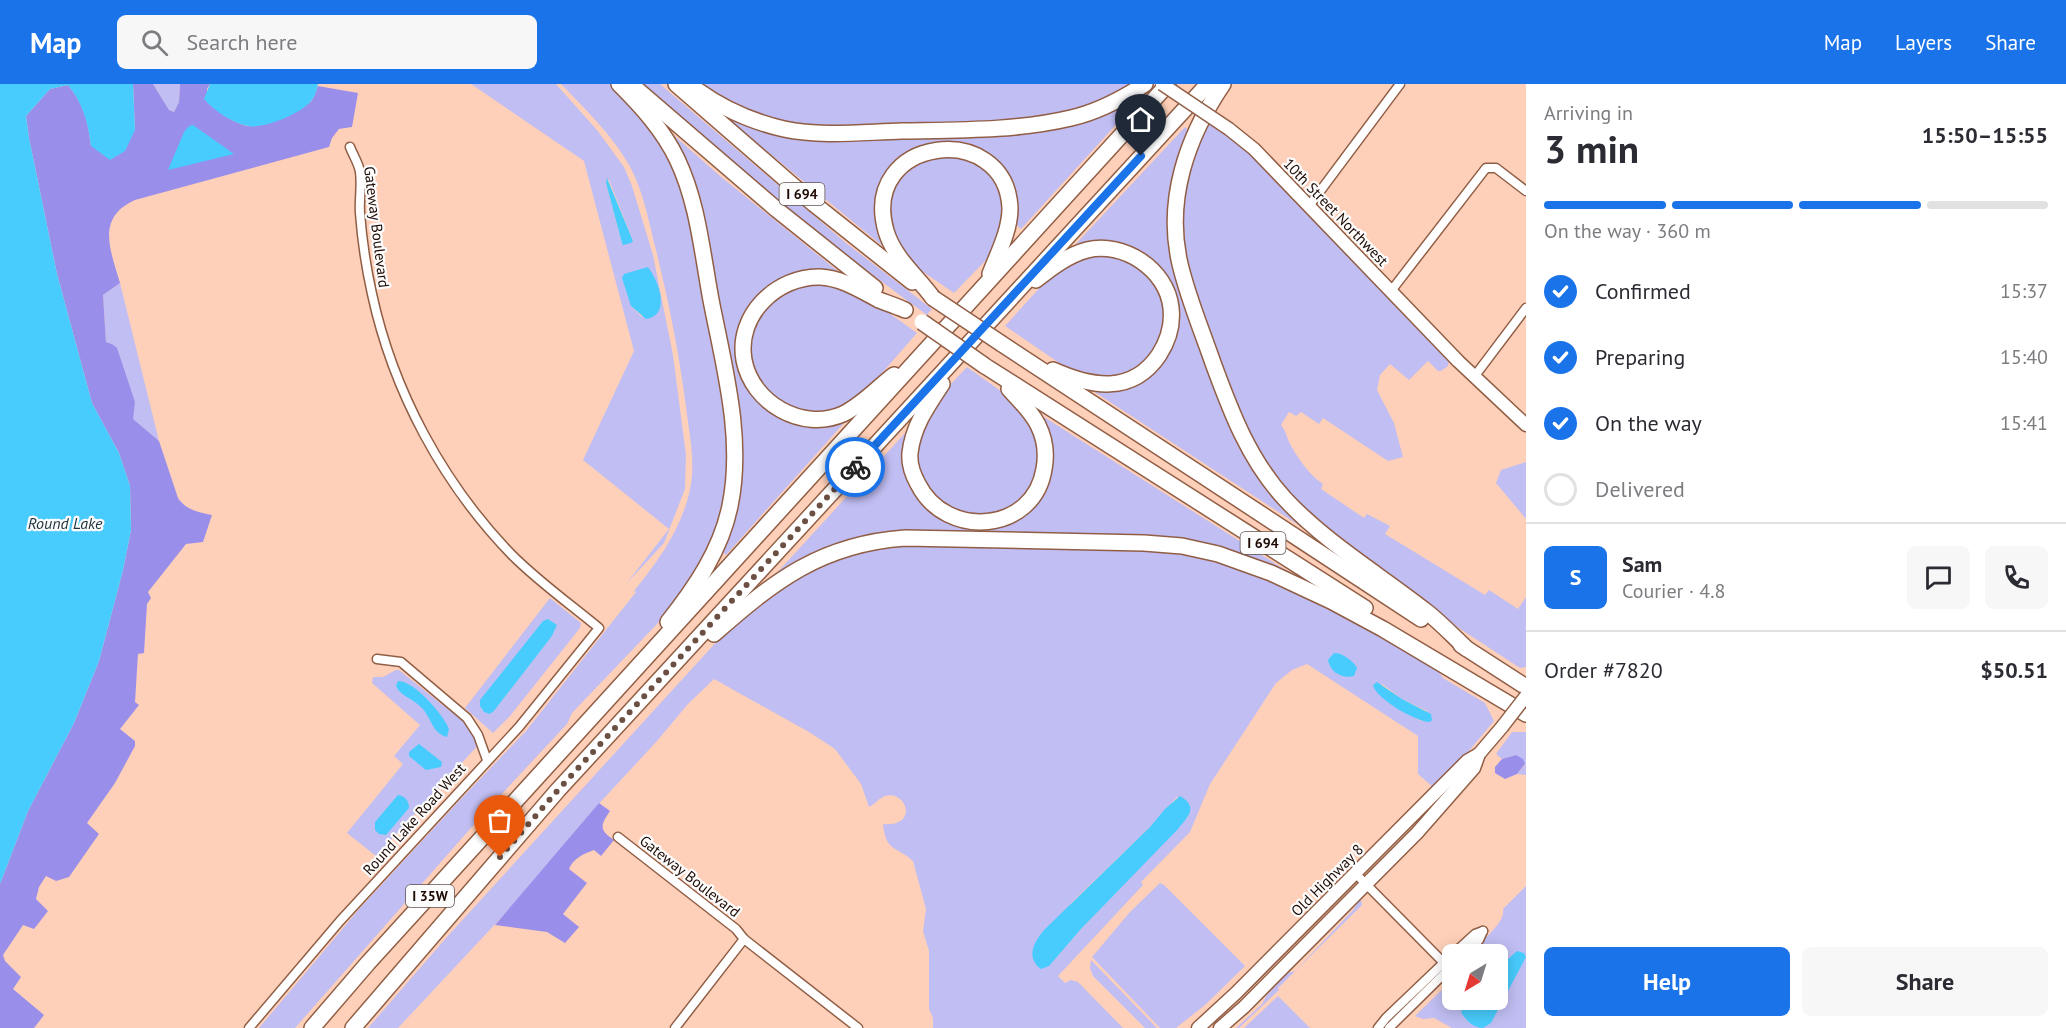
<!DOCTYPE html>
<html lang="en">
<head>
<meta charset="utf-8">
<style>
	:root { --surface:#fff; --page:#f7f7f7; --text:#2b2b33; --muted:#7c7c81; --line:#e1e1e2; --accent:#1a73e8 }
	body { margin:0; font-family:"PT Sans",sans-serif; background:var(--page); color:var(--text); height:100vh; display:flex; flex-direction:column; font-size:22px; white-space:nowrap }
	* { box-sizing:border-box; margin:0 }
	p { font-size:20px; color:var(--muted) }
	.icon { flex:none; width:33px; height:33px; fill:none; stroke:currentColor; stroke-width:2; stroke-linecap:round; stroke-linejoin:round }
	.map { position:relative; flex:1; overflow:hidden }
	.drawer { display:flex; flex-direction:column; background:var(--surface); width:540px }
	.drawer>* { flex:none }
	.needle { width:39px; rotate:218deg }
	.tools { position:absolute; left:1442px; top:860px; display:grid; gap:12px }
	.tools a { display:grid; place-items:center; width:66px; height:66px; border-radius:9px; background:var(--surface); box-shadow:0 3px 15px #0003; font-size:30px }
	.pin { position:absolute; display:grid; place-items:center; width:51px; height:51px; color:#fff; margin:-62px -26px; border-radius:50% 50% 50% 0; rotate:-45deg; box-shadow:0 0 6px #0007 }
	.pin .icon { rotate:45deg }
	.courier { position:absolute; display:grid; place-items:center; width:60px; height:60px; margin:-30px; border:4px solid #1a73e8; border-radius:50%; background:#fff; color:#222; box-shadow:0 2px 8px #0007 }
	.head em { font-style:normal; font-weight:600 }
	.head div { display:flex; flex-direction:column-reverse }
	.head { display:flex; align-items:center; justify-content:space-between; height:102px; padding:0 18px }
	h1 { font-size:39px; font-weight:600; line-height:45px }
	.bar { display:grid; grid-template-columns:repeat(4,1fr); gap:9px 6px; align-content:center; height:72px; padding:0 18px }
	.bar i { height:8px; border-radius:4px; background:var(--line) }
	.bar .on { background:var(--accent) }
	.bar p { grid-column:span 4 }
	.line { display:flex; align-items:center; gap:15px; padding:0 18px; border-top:2px solid var(--line) }
	.line div { flex:1 }
	.round { display:grid; place-items:center; flex:none; width:63px; height:63px; border-radius:9px; background:var(--page) }
	ol { padding:0 18px; list-style:none }
	li { display:flex; align-items:center; gap:18px; height:66px }
	li p { margin-inline-start:auto }
	li .icon { padding:6px; border-radius:50%; background:var(--accent); color:#fff; stroke-width:4 }
	li:last-child { color:var(--muted) }
	li i { width:33px; height:33px; border:3px solid var(--line); border-radius:50% }
	.action { display:flex; gap:12px; margin-top:auto; padding:12px 18px }
	.action a { flex:1; height:69px; border-radius:9px; background:var(--accent); color:#fff; font-size:24px; font-weight:600; line-height:69px; text-align:center }
	.action a+a { background:var(--page); color:var(--text) }
	header { display:flex; align-items:center; gap:36px; box-sizing:border-box; height:84px; padding:0 30px; background:var(--accent); color:#fff }
	header strong { font-size:28px }
	nav { display:flex; gap:33px; margin-inline-start:auto; font-size:21px }
	.search { width:420px; height:54px; background:var(--page); display:flex; align-items:center; gap:15px; box-sizing:border-box; padding:0 21px; border-radius:9px; color:var(--muted); font-size:22px }
	main { display:flex; flex:1; min-height:0 }
	.map>svg:first-child { display:block }
	.green { fill:#c1bef3; fill-rule:evenodd }
	.forest { fill:#998feb }
	.water { fill:#48ccfd }
	.lines { fill:none; stroke-linecap:round; stroke-linejoin:round }
	.street-casing { stroke:#915e45; stroke-width:11 }
	.secondary-casing { stroke:#915e45; stroke-width:15 }
	.highway-casing { stroke:#915e45; stroke-width:18 }
	.street { stroke:#fff; stroke-width:8 }
	.secondary { stroke:#fff; stroke-width:12 }
	.highway { stroke:#fff; stroke-width:15 }
	.secondary-bridge-casing { stroke:#915e45; stroke-width:15; stroke-linecap:butt }
	.highway-bridge-casing { stroke:#915e45; stroke-width:18; stroke-linecap:butt }
	.secondary-bridge { stroke:#fff; stroke-width:12 }
	.highway-bridge { stroke:#fff; stroke-width:15 }
	.done { stroke:#6c4f43; stroke-width:6; stroke-dasharray:0 10.8 }
	.route { stroke:#1a73e8; stroke-width:8 }
	.labels { text-anchor:middle; dominant-baseline:central; stroke-width:4.5; stroke-linejoin:round; paint-order:stroke }
	.shield { fill:#fcfcfc; stroke:#60534e; stroke-width:1.5 }
	.shield-label { font-size:14px; font-weight:bold; fill:#1d0a03 }
	.street-label { font-size:15px; fill:#1d0a03; stroke:#fcfcfc }
	.water-label { font-size:16px; font-style:italic; fill:#1e343d; stroke:#fcfcfc }
</style>
</head>
<body>
<header>
<strong>Map</strong>
<div class="search"><svg class="icon" aria-label="search" viewBox="0 0 24 24"><circle cx="10" cy="10" r="6"/><path d="M15 15l6 6"/></svg>Search here</div>
<nav><a>Map</a><a>Layers</a><a>Share</a></nav>
</header>
<main>
<div class="map">
<svg width="1526" height="944" viewBox="0 0 1526 944">
	<rect width="100%" height="100%" fill="#fed0b9"/>
	<g class="green">
		<path d="M153 0H180L179 18 174 28 169 26Z"/>
		<path d="M471 0H556L597 46 624 83 632 102 653 171 673 271 686 371 685 405 664 459 626 500 669 445 583 376 634 267 584 77ZM609 96 633 157 622 159 606 99V97ZM653 191 661 217 642 233 631 222Z"/>
		<path d="M561 0H614L670 67 690 117 730 354 728 409 712 463 679 517 572 629 567 640 485 728 295 944H259L360 824 459 717 526 647 636 508 634 507C660 475 684 441 691 400 695 374 689 348 686 323 679 268 668 215 655 162 648 134 642 101 626 76 610 49 583 23 561 0Z"/>
		<path d="M640 0H660L846 159 932 225 927 231C827 159 733 80 640 0Z"/>
		<path d="M693 0H1140L1116 14 1047 37 873 46 770 39Z"/>
		<path d="M1141 7 1144 10 1021 145 1014 139 1011 109 960 64 892 90 887 161 885 164 720 29 770 46 1022 47Z"/>
		<path d="M1206 38 1245 65 1449 276 1448 282 1441 287H1438L1428 277 1409 296 1390 280 1380 291 1377 306 1394 339 1403 373 1388 377 1323 334 1319 340 1301 328 1296 332 1289 328 1281 341C1286 347 1286 351 1289 358 1297 373 1309 391 1323 400L1321 405 1364 434 1367 430 1390 442 1385 450 1485 511 1489 506 1518 525 1526 513V583L1520 584 1436 529 1334 450 1291 412 1270 388 1250 357 1192 202C1178 139 1182 98 1206 38Z"/>
		<path d="M1185 43 1192 49 1173 147 1235 343 1326 459 1090 305 1134 298 1175 237 1142 173 1078 165 1074 162Z"/>
		<path d="M668 46 720 92 844 192 790 194 741 255 765 320 840 335 844 339 726 471 719 465 724 452 733 319Z"/>
		<path d="M946 71 960 72 984 84 995 96 1005 125 992 170 954 209 913 181 897 164 888 125 897 98 904 89 914 81Z"/>
		<path d="M1106 170 1136 179 1160 205 1166 233 1160 260 1134 289 1107 296 1071 287 1005 242 1053 189 1081 174Z"/>
		<path d="M828 198 868 214 917 249 862 312 828 330 789 326 759 301 748 264 756 233 787 204Z"/>
		<path d="M120 199 159 357 132 335 135 318 112 260 106 258 103 211Z"/>
		<path d="M967 283 1015 317 1040 357 1038 394 1022 416 991 433 962 431 926 406 916 379 920 345 948 303Z"/>
		<path d="M1044 333 1287 487 1285 490 1210 464 903 452 774 492 905 349 911 354 913 399 973 442 1037 411 1041 336Z"/>
		<path d="M1526 378V435L1496 399 1501 386Z"/>
		<path d="M898 459 1151 463 1236 479 1350 533 1440 589 1443 594 1485 619 1494 637 1458 680 1434 704 1418 690V652L1307 580 1292 586 1276 599 1210 700 1190 748 1141 798 1143 801 1058 892 1065 899 1071 896 1078 898 1123 944H933V934L929 925V867L923 847 926 825 913 777C897 762 886 769 883 740 919 743 907 706 885 712 879 714 875 720 869 723L861 700 835 665 809 648 714 595 688 620 657 657 595 724 512 822 398 944H368L446 854 740 532 818 480ZM1381 599 1402 615 1427 627 1421 637 1394 622ZM1177 713 1190 721 1188 733 1081 845 1057 872 1071 819 1150 743Z"/>
		<path d="M550 514 581 539 580 544 510 632 493 649 465 624ZM548 535 557 541 552 552 494 627 490 630 481 625Z"/>
		<path d="M396 586H399L464 638 482 657 376 772 347 749 403 680 394 672 420 641 372 599 373 593H383Z"/>
		<path d="M1512 648H1526V691L1517 690 1525 681 1516 671 1502 675 1496 670Z"/>
		<path d="M1160 799 1164 801 1245 882 1205 921 1176 944H1160L1092 873 1130 828Z"/>
		<path d="M1526 802V944H1452L1434 934 1423 935 1415 932 1452 896V915H1497V870H1468C1479 859 1506 839 1503 825Z"/>
		<path d="M1359 816H1361L1362 821 1278 904 1279 906 1239 944H1236L1262 920 1266 912 1288 889 1295 887 1354 825Z"/>
		<path d="M1091 876 1157 944H1145L1093 892 1090 884Z"/>
		<path d="M1278 912 1310 944H1244Z"/>
	</g>
	<g class="forest">
		<path d="M133 0H153L169 26 174 28 179 18 180 0H210L207 5 210 21C221 29 234 39 247 42 261 44 304 26 312 16 315 12 316 6 318 2L358 9 352 43 339 45 332 54 329 63 135 116C95 134 111 167 120 199L103 211 106 258 112 260 117 264 135 318 133 335 159 357 178 414C186 426 198 428 212 431L203 458 186 460 148 508 151 514 147 520 144 569 138 570 135 618 139 621 120 645 135 657V662L115 699 87 739 99 750 69 793 56 797 46 792 39 803 36 815 48 827 34 845 23 841 3 871 5 877 21 893 13 905 44 931 34 944H0V800L28 727 74 639 99 577 123 486 131 446 130 402 119 369 92 319 57 190 29 54 26 32 50 5 68 1C84 20 88 38 91 62L135 47Z"/>
		<path d="M1516 671 1523 675 1525 680 1517 690 1505 695 1495 689V683L1502 675Z"/>
		<path d="M599 719 610 727C600 742 599 746 614 756L601 772 594 766C584 770 573 774 569 785L587 799 563 830 579 843 565 859 547 848 495 841Z"/>
	</g>
	<g class="water">
		<path d="M0 0H133L135 46 125 67 110 76 91 62C88 39 83 19 68 1L50 5 26 32 29 54 57 190 92 319 119 369 130 402 131 446 123 486 99 577 74 639 28 727 0 800Z"/>
		<path d="M210 0H318C317 5 315 13 311 17 301 30 263 45 248 42 233 39 214 27 204 15Z"/>
		<path d="M193 41 234 70 168 86 184 48 189 42Z"/>
		<path d="M607 94 633 157 631 159 623 161 622 159 606 99Z"/>
		<path d="M648 183C658 196 672 231 646 235L631 222 622 194 624 190Z"/>
		<path d="M548 535 557 541 552 552 494 627 490 630 484 628 480 622V616L543 537Z"/>
		<path d="M1334 569C1343 569 1353 577 1357 584L1354 592C1342 595 1330 588 1328 576Z"/>
		<path d="M398 597C413 596 444 631 449 645L447 653C432 649 432 635 422 624 414 615 400 612 396 602Z"/>
		<path d="M1377 598 1402 615 1431 630 1432 636 1430 638C1416 638 1375 614 1373 601Z"/>
		<path d="M419 660 442 678 441 683 426 686 409 672V668Z"/>
		<path d="M398 711C405 712 409 717 409 724L386 751 379 750 375 746V738Z"/>
		<path d="M1180 712C1199 723 1188 733 1178 745L1081 845 1049 882 1041 885C1026 874 1033 859 1044 846L1150 743 1165 725Z"/>
		<path d="M1517 867 1524 869 1526 873 1491 939 1483 944C1474 944 1465 936 1461 928L1469 915H1497V885Z"/>
	</g>
	<g class="lines">
		<defs>
			<g id="street">
				<path d="M1309 122 1400 0"/>
				<path d="M1391 207 1486 84H1496L1526 107"/>
				<path d="M1474 293 1526 224"/>
				<path d="M377 575 401 578 467 634 478 651 487 676"/>
				<path d="M618 753 736 845 744 855 858 944"/>
				<path d="M1355 789 1449 884"/>
				<path d="M1453 870 1475 850 1483 847"/>
				<path d="M1464 870 1479 856 1483 847"/>
				<path d="M249 944 340 837 519 643 599 544C570 520 539 498 512 471 443 400 393 307 372 210 366 183 362 156 360 129 359 116 362 101 360 88 359 80 353 71 350 63"/>
				<path d="M675 944 744 855"/>
				<path d="M1378 944 1386 934 1452 871"/>
				<path d="M1389 944 1452 882"/>
			</g>
			<g id="secondary">
				<path d="M1229 45 1254 65 1458 277 1526 341"/>
				<path d="M1198 944 1236 909 1467 677 1479 670"/>
				<path d="M1220 944 1244 923 1417 749 1474 684 1479 670 1502 643"/>
			</g>
			<g id="highway">
				<path d="M619 0C642 23 663 46 677 75 698 119 702 168 711 216 724 283 744 354 730 422 721 466 695 504 668 538"/>
				<path d="M676 0 814 120 912 198"/>
				<path d="M689 0C717 22 749 37 784 45 822 53 863 48 902 47 958 46 1016 47 1071 34 1098 28 1122 15 1145 0"/>
				<path d="M1223 0C1187 53 1165 116 1180 180 1188 214 1202 247 1213 279 1231 328 1249 376 1285 415 1326 459 1380 491 1427 528 1441 539 1454 553 1467 565"/>
				<path d="M633 2 776 125 875 204"/>
				<path d="M1036 196C1051 184 1068 171 1087 166 1123 157 1167 185 1171 224 1173 241 1168 257 1159 271 1132 311 1091 303 1053 286"/>
				<path d="M933 214C917 192 894 174 886 147 859 52 1006 35 1010 124 1010 147 998 169 990 190"/>
				<path d="M1002 260 1421 535"/>
				<path d="M985 282 1365 524"/>
				<path d="M894 291C877 304 862 321 843 330 802 348 752 319 744 276 736 231 777 192 820 193 842 194 860 206 879 216 887 219 896 222 905 226"/>
				<path d="M942 300C928 321 913 342 910 369 909 379 913 391 918 400 946 456 1034 449 1044 385 1047 369 1045 355 1038 341 1031 327 1019 316 1009 305"/>
				<path d="M714 550C774 497 821 460 905 454L1144 459 1182 462 1218 470 1271 489 1331 517 1383 545 1526 630"/>
				<path d="M1461 561 1526 603"/>
				<path d="M312 944 368 879 1168 0"/>
				<path d="M353 944 558 706 1208 0"/>
			</g>
		</defs>
		<use href="#street" class="street-casing"/>
		<use href="#secondary" class="secondary-casing"/>
		<use href="#highway" class="highway-casing"/>
		<use href="#street" class="street"/>
		<use href="#secondary" class="secondary"/>
		<use href="#highway" class="highway"/>
		<defs>
			<g id="secondary-bridge">
				<path d="M1162 0 1229 45"/>
				<path d="M1502 643 1526 612"/>
			</g>
			<g id="highway-bridge">
				<path d="M933 214 1002 260"/>
				<path d="M922 238 985 282"/>
			</g>
		</defs>
		<use href="#secondary-bridge" class="secondary-bridge-casing"/>
		<use href="#highway-bridge" class="highway-bridge-casing"/>
		<use href="#secondary-bridge" class="secondary-bridge"/>
		<use href="#highway-bridge" class="highway-bridge"/>
	</g>
	<g class="lines">
		<path class="done" d="M500 773 558 706 855 383"/>
		<path class="route" d="M855 383 1141 72"/>
	</g>
	<g class="labels">
		<g class="shield">
			<rect x="779.5" y="99" width="45" height="22" rx="4.5"/>
			<rect x="1240.5" y="448" width="45" height="22" rx="4.5"/>
			<rect x="406" y="801" width="48" height="22" rx="4.5"/>
		</g>
		<g class="shield-label">
			<text x="802" y="110">I 694</text>
			<text x="1263" y="459">I 694</text>
			<text x="430" y="812">I 35W</text>
		</g>
		<g class="street-label">
			<text transform="translate(1336 128) rotate(46)">10th Street Northwest</text>
			<text transform="translate(377 143) rotate(83)">Gateway Boulevard</text>
			<text transform="translate(414 735) rotate(-48)">Round Lake Road West</text>
			<text transform="translate(690 792) rotate(38)">Gateway Boulevard</text>
			<text transform="translate(1327 796) rotate(-45)">Old Highway 8</text>
		</g>
		<g class="water-label">
			<text x="65" y="439">Round Lake</text>
		</g>
	</g>
</svg>
<div class="tools">
<a><svg class="needle" viewBox="-14 -14 28 28"><path d="M0-13l5 13h-10z" fill="#e53935"/><path d="M0 13l5-13h-10z" fill="#7c7c81"/></svg></a>
</div>
<div class="pin" style="left:500px;top:773px;background:#ea580c"><svg class="icon" aria-label="bag" viewBox="0 0 24 24"><path d="M5 8h14l-1 12H6zM9 8a3 3 0 0 1 6 0"/></svg></div>
<div class="pin" style="left:1141px;top:72px;background:#1f2937"><svg class="icon" aria-label="home" viewBox="0 0 24 24"><path d="M3 11l9-7 9 7M6 9v11h12V9"/></svg></div>
<div class="courier" style="left:855px;top:383px"><svg class="icon" aria-label="bike" viewBox="0 0 24 24"><circle cx="6" cy="16" r="4"/><circle cx="18" cy="16" r="4"/><path d="M6 16l4-8h5l3 8M10 8l3 8H6M13 5h3"/></svg></div>
</div>
<section class="drawer">
<div class="head"><div><h1>3 min</h1><p>Arriving in</p></div><em>15:50–15:55</em></div>
<div class="bar"><i class="on"></i><i class="on"></i><i class="on"></i><i></i><p>On the way · 360 m</p></div>
<ol>
<li><svg class="icon" aria-label="check" viewBox="0 0 24 24"><path d="M5 12l5 5 9-10"/></svg>Confirmed<p>15:37</p></li>
<li><svg class="icon" aria-label="check" viewBox="0 0 24 24"><path d="M5 12l5 5 9-10"/></svg>Preparing<p>15:40</p></li>
<li><svg class="icon" aria-label="check" viewBox="0 0 24 24"><path d="M5 12l5 5 9-10"/></svg>On the way<p>15:41</p></li>
<li><i></i>Delivered</li>
</ol>
<div class="line" style="height:108px"><b class="round" style="background:var(--accent);color:#fff">S</b><div><b>Sam</b><p>Courier · 4.8</p></div><a class="round"><svg class="icon" aria-label="chat" viewBox="0 0 24 24"><path d="M4 5h16v11H9l-5 4z"/></svg></a><a class="round"><svg class="icon" aria-label="phone" viewBox="0 0 24 24"><path d="M5 4h4l2 5-3 2q2 4 5 5l2-3 5 2v4C11 20 4 13 5 4z"/></svg></a></div>
<div class="line" style="height:78px"><div>Order #7820</div><b>$50.51</b></div>
<div class="action"><a>Help</a><a>Share</a></div>
</section>
</main>
</body>
</html>
